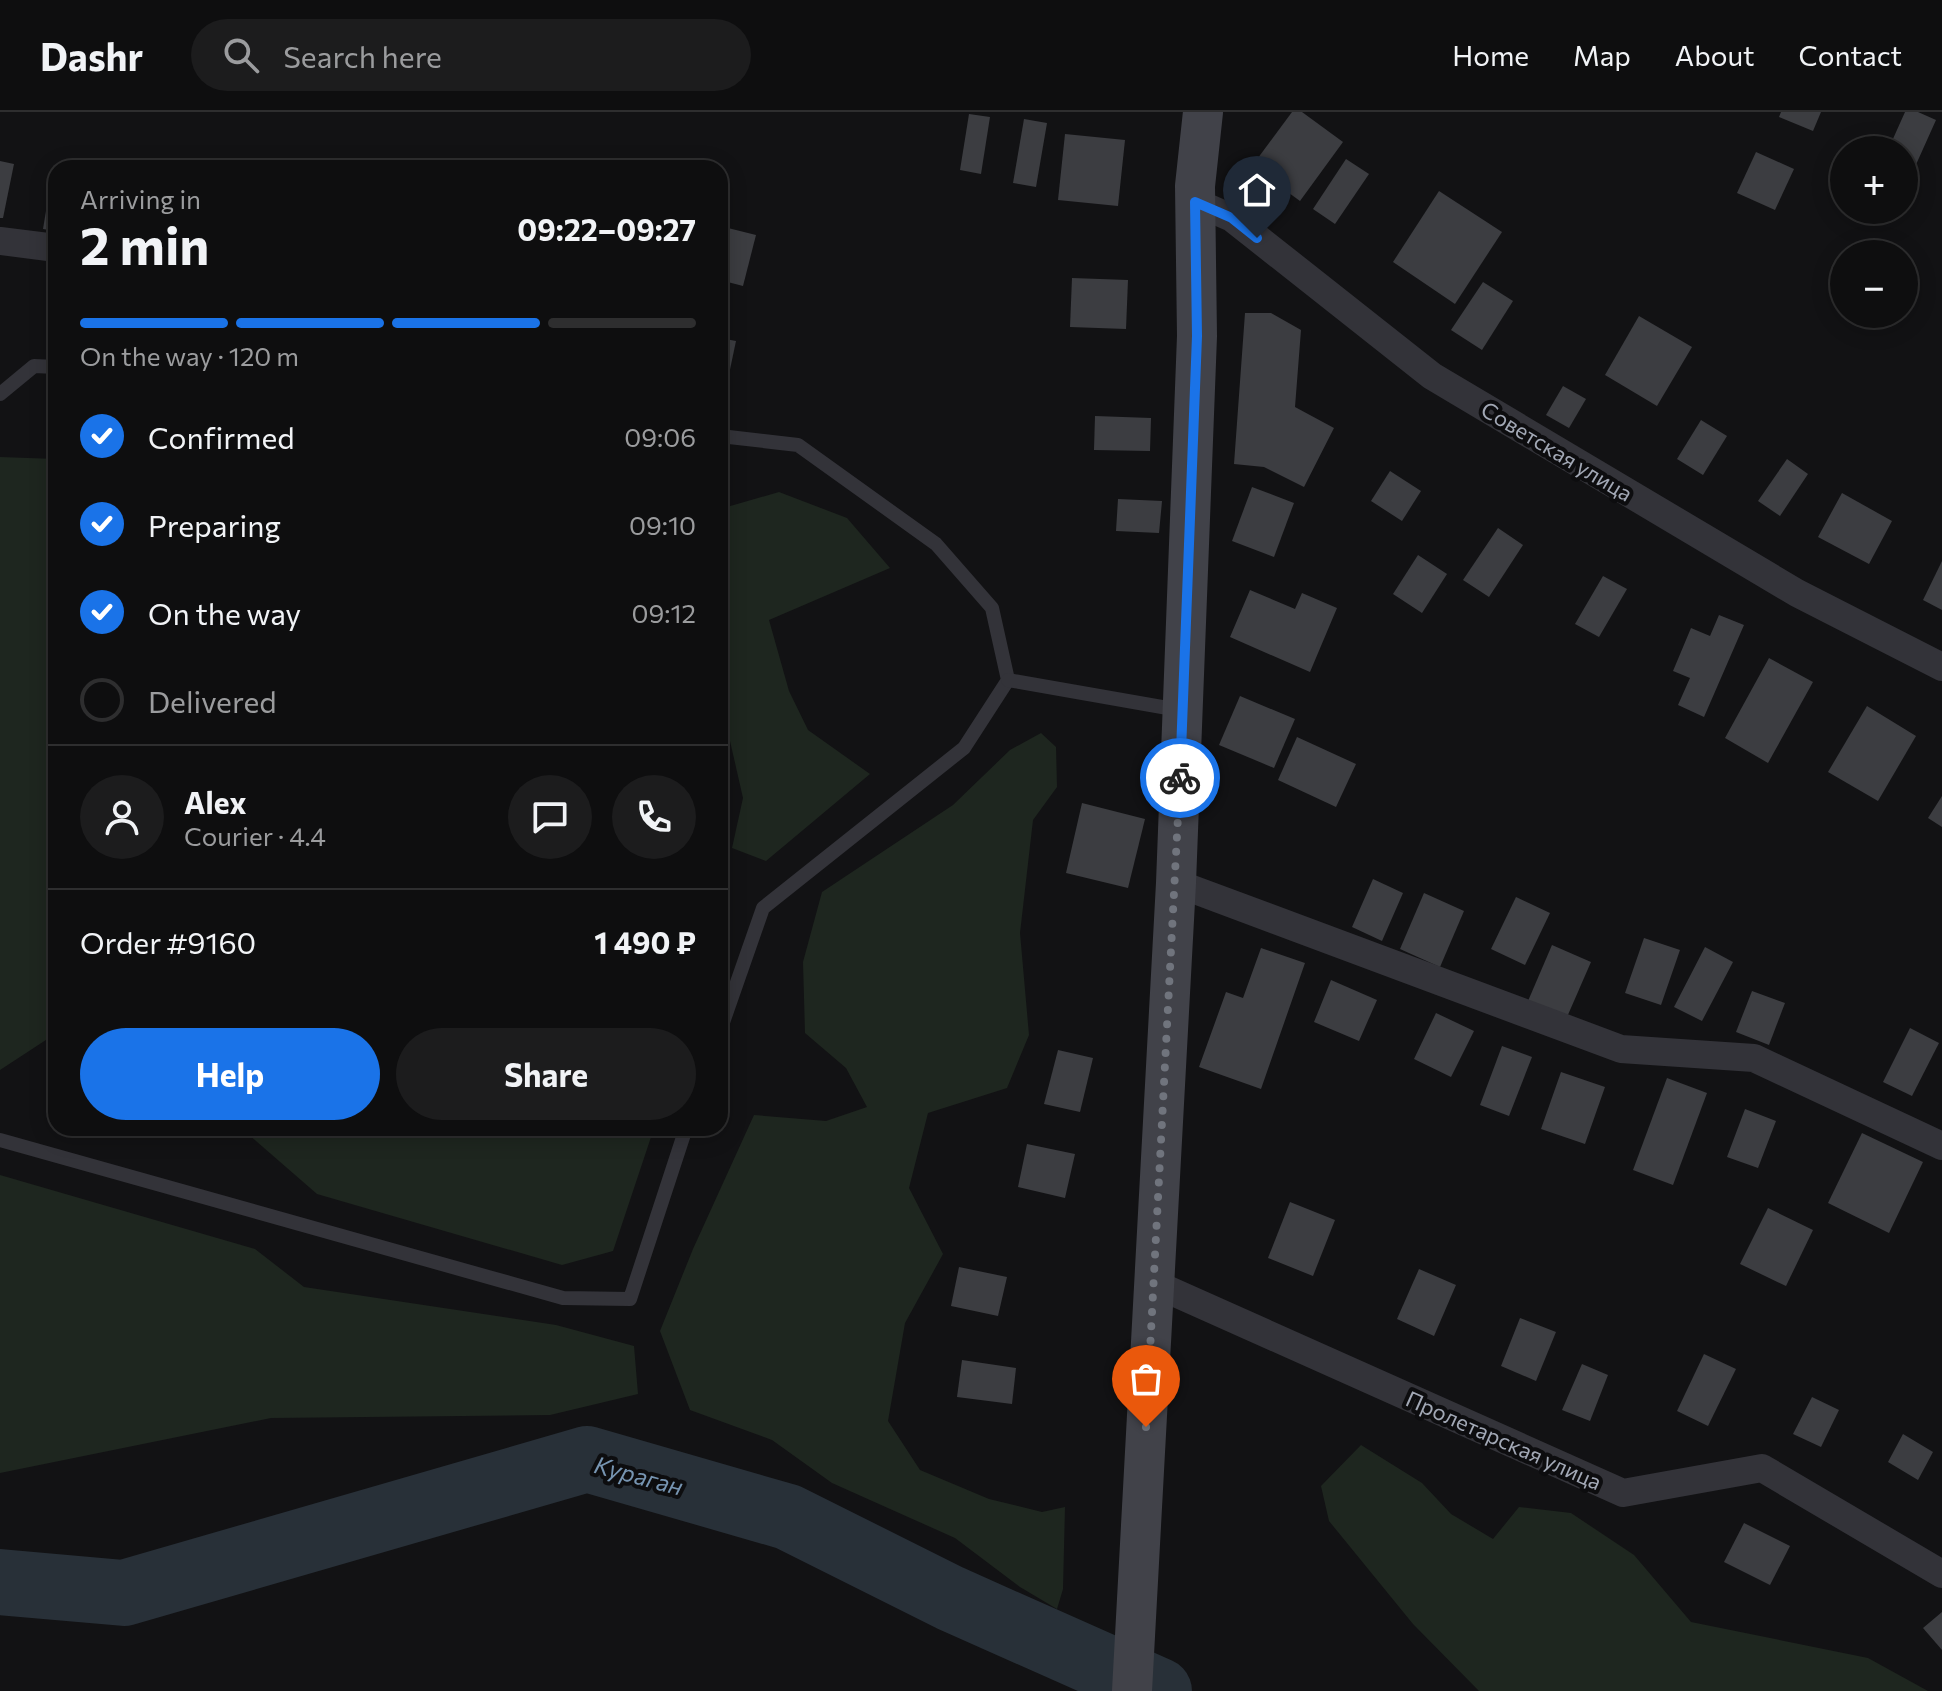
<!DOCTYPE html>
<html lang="en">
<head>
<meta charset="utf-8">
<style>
	:root { --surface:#0e0e0f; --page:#1c1c1d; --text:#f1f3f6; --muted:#9b9c9e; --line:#2e2e2f; --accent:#1a73e8 }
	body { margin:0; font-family:Commissioner,sans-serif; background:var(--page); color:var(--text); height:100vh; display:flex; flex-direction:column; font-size:30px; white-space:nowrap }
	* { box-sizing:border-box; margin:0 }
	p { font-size:26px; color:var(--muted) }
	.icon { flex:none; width:44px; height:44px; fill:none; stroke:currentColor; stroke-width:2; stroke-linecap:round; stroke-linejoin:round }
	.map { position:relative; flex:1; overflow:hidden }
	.drawer { position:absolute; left:48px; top:48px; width:680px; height:976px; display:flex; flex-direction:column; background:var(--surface); border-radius:24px; box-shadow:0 4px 20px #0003,0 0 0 2px var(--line) }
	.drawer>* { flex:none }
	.controls { position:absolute; left:1830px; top:24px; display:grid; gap:16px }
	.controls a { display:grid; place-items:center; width:88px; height:88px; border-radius:50%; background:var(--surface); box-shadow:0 4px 20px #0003,0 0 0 2px var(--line); font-size:40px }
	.pin { position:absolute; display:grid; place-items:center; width:68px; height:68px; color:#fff; margin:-82px -34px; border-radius:50% 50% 50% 0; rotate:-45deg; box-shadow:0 0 8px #0007 }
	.pin .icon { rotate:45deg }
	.courier { position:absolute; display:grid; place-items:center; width:80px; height:80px; margin:-40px; border:6px solid #1a73e8; border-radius:50%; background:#fff; color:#222; box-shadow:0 2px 10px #0007 }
	.overview em { font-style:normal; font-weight:700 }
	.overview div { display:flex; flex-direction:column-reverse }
	.overview { display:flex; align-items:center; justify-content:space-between; height:136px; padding:0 32px }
	h1 { font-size:52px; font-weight:700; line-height:60px }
	.bar { display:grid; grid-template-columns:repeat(4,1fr); gap:12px 8px; align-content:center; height:96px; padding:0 32px }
	.bar i { height:10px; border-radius:6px; background:var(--line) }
	.bar .current { background:var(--accent) }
	.bar p { grid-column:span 4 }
	.line { display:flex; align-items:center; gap:20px; padding:0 32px; border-top:2px solid var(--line) }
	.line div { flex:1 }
	.round { display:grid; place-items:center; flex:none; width:84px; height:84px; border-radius:42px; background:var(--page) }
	ol { padding:0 32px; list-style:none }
	li { display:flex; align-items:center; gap:24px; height:88px }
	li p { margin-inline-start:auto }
	li .icon { padding:8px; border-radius:50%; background:var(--accent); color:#fff; stroke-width:4 }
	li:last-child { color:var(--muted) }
	li i { width:44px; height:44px; border:4px solid var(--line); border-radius:50% }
	.primary-button { display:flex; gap:16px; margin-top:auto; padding:16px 32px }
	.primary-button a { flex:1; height:92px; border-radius:48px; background:var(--accent); color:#fff; font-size:32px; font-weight:700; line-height:92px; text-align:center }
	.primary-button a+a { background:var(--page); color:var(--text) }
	header { display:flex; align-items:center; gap:48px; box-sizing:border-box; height:112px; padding:0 40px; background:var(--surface); border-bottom:2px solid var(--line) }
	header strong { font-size:38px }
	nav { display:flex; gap:44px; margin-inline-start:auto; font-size:28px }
	.search { width:560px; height:72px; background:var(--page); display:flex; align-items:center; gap:20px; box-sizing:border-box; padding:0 28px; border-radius:44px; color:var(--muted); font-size:30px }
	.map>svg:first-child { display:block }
	.green { fill:#1e261f }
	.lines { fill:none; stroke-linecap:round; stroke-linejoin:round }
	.river { stroke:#283038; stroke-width:66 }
	.building { fill:#3c3d41 }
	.lane { stroke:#333339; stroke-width:14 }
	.street { stroke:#333339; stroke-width:28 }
	.secondary { stroke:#414249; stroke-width:40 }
	.done { stroke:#70747d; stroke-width:8; stroke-dasharray:0 14.4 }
	.route { stroke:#1a73e8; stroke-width:10 }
	.labels { text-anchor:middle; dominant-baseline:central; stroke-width:8; stroke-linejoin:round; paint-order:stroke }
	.street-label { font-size:22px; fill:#a2a8b5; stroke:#0d0d0f }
	.water-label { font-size:24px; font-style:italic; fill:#7795b2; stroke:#0d0d0f }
</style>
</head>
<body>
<header>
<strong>Dashr</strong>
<div class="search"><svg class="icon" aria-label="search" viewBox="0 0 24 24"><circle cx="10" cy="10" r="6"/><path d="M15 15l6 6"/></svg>Search here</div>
<nav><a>Home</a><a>Map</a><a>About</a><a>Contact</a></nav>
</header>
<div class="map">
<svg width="1942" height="1579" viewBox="0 0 1942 1579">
	<rect width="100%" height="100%" fill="#121214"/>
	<g class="green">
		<path d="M0 345 56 347V916L52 924 0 958Z"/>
		<path d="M779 380 847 406 890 456 769 508 789 579 808 618 870 662 766 749 732 736 743 686 720 585V397Z"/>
		<path d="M1041 621 1056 635 1057 675 1033 708 1020 821 1029 923 1007 976 928 1001 909 1076 943 1142 905 1211 888 1309 920 1358 989 1387 1042 1400 1065 1395 1063 1477 1057 1497 1020 1475 955 1426 832 1371 772 1328 690 1298 660 1219 693 1137 754 1003 826 1009 867 995 846 956 805 921 803 850 822 780 953 693 1010 638Z"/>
		<path d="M241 1016H654L613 1139 562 1153 317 1082Z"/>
		<path d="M0 1063 255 1137 304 1175 556 1213 634 1234 638 1282 550 1303 271 1306 0 1361Z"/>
		<path d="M1361 1333 1422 1371 1451 1402 1493 1427 1519 1395 1571 1401 1634 1443 1691 1510 1868 1546 1928 1579H1479L1413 1512 1329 1409 1321 1374Z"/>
	</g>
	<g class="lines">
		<path class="river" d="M0 1470 124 1481 587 1347 788 1405 950 1486 1159 1579"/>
	</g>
	<g class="building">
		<path d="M1292 0H1302L1343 30 1300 89 1252 54Z"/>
		<path d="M1781 0H1821L1813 19 1779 5Z"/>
		<path d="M1905 0H1918L1936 8 1910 66 1904 63V38H1888Z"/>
		<path d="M969 2 990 5 981 62 960 58Z"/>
		<path d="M1024 7 1047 11 1036 75 1013 71Z"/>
		<path d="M1065 22 1125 28 1118 94 1058 88Z"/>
		<path d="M1756 40 1794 57 1775 98 1737 81Z"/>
		<path d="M1346 47 1369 62 1335 112 1313 97Z"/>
		<path d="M0 49 14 52 3 106H0Z"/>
		<path d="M53 57H56V119L43 117Z"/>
		<path d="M1439 79 1502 120 1455 192 1393 150Z"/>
		<path d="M720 114 756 123 743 174 720 168Z"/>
		<path d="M1072 166 1128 168 1126 217 1070 215Z"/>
		<path d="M1483 170 1513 189 1482 238 1451 218Z"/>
		<path d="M1245 201H1271L1301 218 1295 295 1334 316 1304 375 1264 355 1234 352Z"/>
		<path d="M1639 204 1692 235 1657 294 1605 263Z"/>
		<path d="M720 226 736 229 728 267 720 265Z"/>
		<path d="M1563 274 1586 287 1569 316 1546 303Z"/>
		<path d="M1095 304 1151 306 1150 339 1094 338Z"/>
		<path d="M1701 308 1727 324 1703 363 1677 347Z"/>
		<path d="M1787 347 1808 362 1780 404 1758 389Z"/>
		<path d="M1390 359 1421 379 1402 409 1371 389Z"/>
		<path d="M1252 375 1294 391 1274 445 1232 429Z"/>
		<path d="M1842 381 1892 409 1869 452 1818 425Z"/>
		<path d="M1118 387 1162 389 1159 421 1116 419Z"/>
		<path d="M1498 416 1523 433 1489 485 1463 468Z"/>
		<path d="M1418 443 1447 462 1422 501 1393 482Z"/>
		<path d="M1942 449V498L1923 488Z"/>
		<path d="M1603 464 1627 477 1599 525 1575 512Z"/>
		<path d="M1250 478 1295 497 1302 481 1337 496 1310 560 1230 525Z"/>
		<path d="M1719 503 1744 513 1704 605 1678 593 1690 566 1673 559 1691 516 1710 524Z"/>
		<path d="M1769 546 1813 570 1768 651 1725 626Z"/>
		<path d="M1240 584 1295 607 1274 656 1219 633Z"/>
		<path d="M1867 594 1916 624 1878 689 1828 660Z"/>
		<path d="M1297 625 1356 652 1336 695 1278 668Z"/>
		<path d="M1942 684V715L1928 706Z"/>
		<path d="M1082 691 1145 707 1128 776 1066 761Z"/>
		<path d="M1373 767 1403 781 1382 829 1352 815Z"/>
		<path d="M1424 781 1464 799 1440 855 1400 837Z"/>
		<path d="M1516 785 1550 801 1525 853 1491 837Z"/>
		<path d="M1644 826 1680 838 1661 893 1625 881Z"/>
		<path d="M1552 833 1591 850 1567 905 1528 889Z"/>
		<path d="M1705 835 1733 850 1702 909 1674 895Z"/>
		<path d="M1261 836 1305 851 1261 977 1199 955 1226 880 1243 886Z"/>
		<path d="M1331 868 1377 888 1359 929 1314 910Z"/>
		<path d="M1752 879 1785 891 1769 933 1736 920Z"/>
		<path d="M1436 901 1474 919 1451 965 1414 947Z"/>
		<path d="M1910 916 1939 931 1912 984 1883 970Z"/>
		<path d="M1502 934 1532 945 1509 1004 1480 993Z"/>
		<path d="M1058 938 1093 946 1080 1000 1044 992Z"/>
		<path d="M1561 960 1605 975 1585 1032 1541 1017Z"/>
		<path d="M1667 966 1707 981 1673 1073 1633 1058Z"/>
		<path d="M1745 997 1776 1009 1758 1056 1727 1045Z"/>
		<path d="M1862 1021 1923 1050 1889 1121 1828 1091Z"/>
		<path d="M1027 1032 1075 1042 1065 1086 1018 1075Z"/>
		<path d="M1290 1090 1335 1108 1313 1164 1268 1146Z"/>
		<path d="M1768 1096 1813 1118 1786 1174 1740 1152Z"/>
		<path d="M959 1155 1007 1165 998 1204 951 1194Z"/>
		<path d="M1419 1157 1456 1173 1434 1224 1397 1207Z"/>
		<path d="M1520 1206 1556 1220 1536 1269 1501 1254Z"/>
		<path d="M1704 1242 1736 1257 1708 1314 1677 1299Z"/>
		<path d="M962 1248 1016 1256 1012 1292 957 1285Z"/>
		<path d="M1582 1252 1608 1263 1590 1309 1562 1298Z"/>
		<path d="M1812 1285 1839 1298 1821 1335 1793 1322Z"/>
		<path d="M1903 1322 1933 1340 1918 1368 1888 1350Z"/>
		<path d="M1744 1411 1790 1434 1770 1473 1724 1450Z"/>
		<path d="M1942 1500V1538L1923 1516Z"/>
	</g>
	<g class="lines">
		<g class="lane">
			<path d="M0 282 34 254 56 255"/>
			<path d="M720 324 798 333 936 432 992 496 1008 568 964 636 763 796 720 919"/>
			<path d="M1008 568 1179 598"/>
			<path d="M0 1028 563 1186 630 1187 686 1016"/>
		</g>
		<g class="street">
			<path d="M1195 90 1232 106 1432 264 1797 481 1942 555"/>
			<path d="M0 129 56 136"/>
			<path d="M1176 771 1621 937 1754 946 1942 1034"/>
			<path d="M1153 1171 1623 1381 1762 1356 1942 1462"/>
		</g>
		<path class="secondary" d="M1132 1579 1176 771 1197 224 1195 74 1203 0"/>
	</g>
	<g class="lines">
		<path class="done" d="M1146 1315 1180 666"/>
		<path class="route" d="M1180 666 1197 224 1195 90 1232 106 1257 126"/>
	</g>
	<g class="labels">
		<g class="street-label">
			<text transform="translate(1557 339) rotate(31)">Советская улица</text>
			<text transform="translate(1504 1328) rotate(24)">Пролетарская улица</text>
		</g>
		<g class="water-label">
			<text transform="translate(639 1363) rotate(15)">Кураган</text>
		</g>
	</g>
</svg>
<div class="controls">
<a>+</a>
<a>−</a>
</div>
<div class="pin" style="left:1146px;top:1315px;background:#ea580c"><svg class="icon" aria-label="bag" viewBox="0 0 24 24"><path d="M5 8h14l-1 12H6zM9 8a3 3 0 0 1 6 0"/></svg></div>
<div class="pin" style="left:1257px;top:126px;background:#1f2937"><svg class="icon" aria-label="home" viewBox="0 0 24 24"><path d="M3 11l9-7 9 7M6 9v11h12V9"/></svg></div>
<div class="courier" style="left:1180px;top:666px"><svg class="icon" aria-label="bike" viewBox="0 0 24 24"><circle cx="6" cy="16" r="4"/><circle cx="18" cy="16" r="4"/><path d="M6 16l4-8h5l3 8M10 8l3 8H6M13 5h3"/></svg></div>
<section class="drawer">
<div class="overview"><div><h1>2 min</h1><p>Arriving in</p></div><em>09:22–09:27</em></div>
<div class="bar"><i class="current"></i><i class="current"></i><i class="current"></i><i></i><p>On the way · 120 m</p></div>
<ol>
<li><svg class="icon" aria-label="check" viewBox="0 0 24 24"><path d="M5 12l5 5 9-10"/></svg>Confirmed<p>09:06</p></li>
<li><svg class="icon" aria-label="check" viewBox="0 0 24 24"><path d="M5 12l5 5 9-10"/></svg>Preparing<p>09:10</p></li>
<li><svg class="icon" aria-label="check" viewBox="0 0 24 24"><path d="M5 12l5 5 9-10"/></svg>On the way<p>09:12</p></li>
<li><i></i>Delivered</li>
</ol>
<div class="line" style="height:144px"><a class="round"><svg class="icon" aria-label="person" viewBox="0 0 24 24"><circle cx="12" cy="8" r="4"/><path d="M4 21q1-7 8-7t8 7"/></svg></a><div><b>Alex</b><p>Courier · 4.4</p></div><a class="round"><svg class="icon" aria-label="chat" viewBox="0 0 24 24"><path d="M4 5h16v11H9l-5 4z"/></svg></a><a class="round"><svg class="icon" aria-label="phone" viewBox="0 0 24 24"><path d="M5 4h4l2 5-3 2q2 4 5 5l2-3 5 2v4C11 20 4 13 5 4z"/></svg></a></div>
<div class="line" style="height:104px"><div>Order #9160</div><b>1 490 ₽</b></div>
<div class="primary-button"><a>Help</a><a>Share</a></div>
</section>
</div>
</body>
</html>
